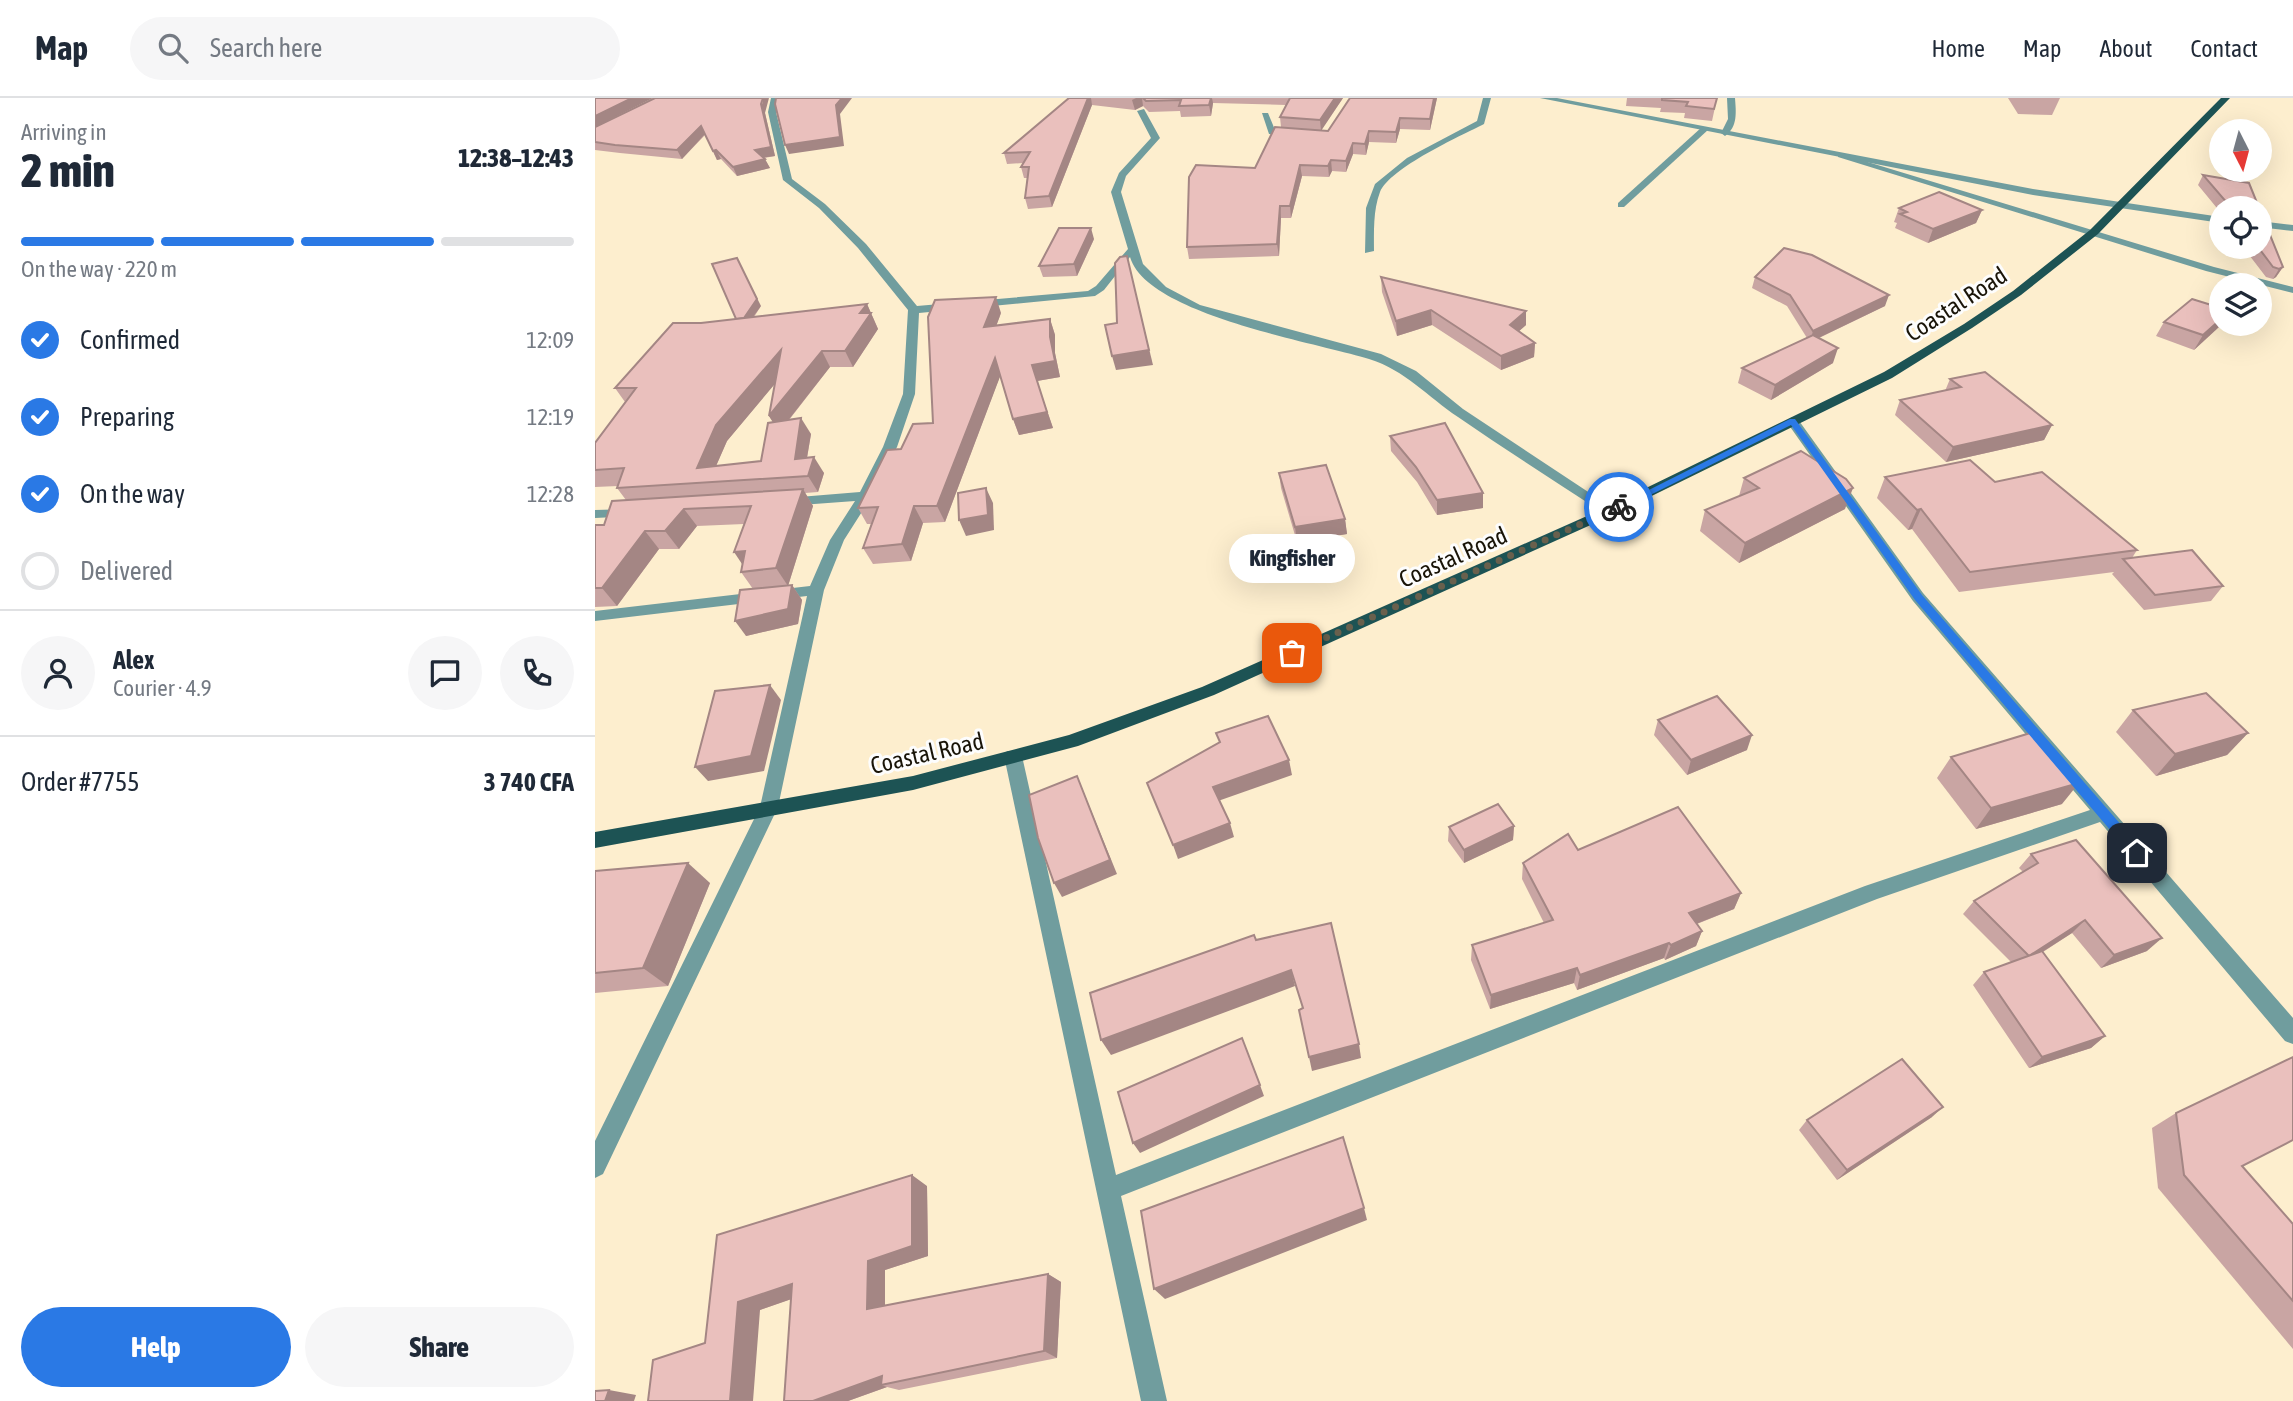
<!DOCTYPE html>
<html lang="en">
<head>
<meta charset="utf-8">
<style>
	:root { --surface:#fff; --page:#f6f6f7; --text:#1f2937; --muted:#747a83; --line:#e0e1e3; --accent:#2a79e5 }
	body { margin:0; font-family:"Asap Condensed",sans-serif; background:var(--page); color:var(--text); height:100vh; display:flex; flex-direction:column; font-size:26px; white-space:nowrap }
	* { box-sizing:border-box; margin:0 }
	p { font-size:23px; color:var(--muted) }
	.icon { flex:none; width:38px; height:38px; fill:none; stroke:currentColor; stroke-width:2; stroke-linecap:round; stroke-linejoin:round }
	.map { position:relative; flex:1; overflow:hidden }
	.sheet { display:flex; flex-direction:column; background:var(--surface); width:595px }
	.sheet>* { flex:none }
	.needle { width:46px; rotate:174deg }
	.controls { position:absolute; left:1614px; top:21px; display:grid; gap:14px }
	.controls a { display:grid; place-items:center; width:63px; height:63px; border-radius:50%; background:var(--surface); box-shadow:0 7px 28px #0002; font-size:35px }
	.pin { position:absolute; display:grid; place-items:center; width:60px; height:60px; color:#fff; margin:-30px; border-radius:14px; box-shadow:0 4px 10px #0006 }
	.courier { position:absolute; display:grid; place-items:center; width:70px; height:70px; margin:-35px; border:5px solid #2a79e5; border-radius:50%; background:#fff; color:#222; box-shadow:0 2px 9px #0007 }
	.bubble { position:absolute; height:49px; border-radius:24px; background:var(--surface); box-shadow:0 7px 28px #0002; font-size:23px; font-weight:800; line-height:49px; text-align:center }
	.headline em { font-style:normal; font-weight:800 }
	.headline div { display:flex; flex-direction:column-reverse }
	.headline { display:flex; align-items:center; justify-content:space-between; height:119px; padding:0 21px }
	h1 { font-size:46px; font-weight:800; line-height:52px }
	.bar { display:grid; grid-template-columns:repeat(4,1fr); gap:10px 7px; align-content:center; height:84px; padding:0 21px }
	.bar i { height:9px; border-radius:5px; background:var(--line) }
	.bar .current { background:var(--accent) }
	.bar p { grid-column:span 4 }
	.line { display:flex; align-items:center; gap:18px; padding:0 21px; border-top:2px solid var(--line) }
	.line div { flex:1 }
	.round { display:grid; place-items:center; flex:none; width:74px; height:74px; border-radius:37px; background:var(--page) }
	ol { padding:0 21px; list-style:none }
	li { display:flex; align-items:center; gap:21px; height:77px }
	li p { margin-inline-start:auto }
	li .icon { padding:7px; border-radius:50%; background:var(--accent); color:#fff; stroke-width:4 }
	li:last-child { color:var(--muted) }
	li i { width:38px; height:38px; border:4px solid var(--line); border-radius:50% }
	.cta { display:flex; gap:14px; margin-top:auto; padding:14px 21px }
	.cta a { flex:1; height:80px; border-radius:42px; background:var(--accent); color:#fff; font-size:28px; font-weight:800; line-height:80px; text-align:center }
	.cta a+a { background:var(--page); color:var(--text) }
	header { display:flex; align-items:center; gap:42px; box-sizing:border-box; height:98px; padding:0 35px; background:var(--surface); border-bottom:2px solid var(--line) }
	header strong { font-size:33px }
	nav { display:flex; gap:38px; margin-inline-start:auto; font-size:24px }
	.search { width:490px; height:63px; background:var(--page); display:flex; align-items:center; gap:18px; box-sizing:border-box; padding:0 24px; border-radius:38px; color:var(--muted); font-size:26px }
	main { display:flex; flex:1; min-height:0 }
	.map>svg:first-child { display:block }
	.lines { fill:none; stroke-linecap:round; stroke-linejoin:round }
	.minor { fill:#709d9e; fill-rule:evenodd }
	.tertiary { fill:#709d9e; fill-rule:evenodd }
	.primary { fill:#1d5354; fill-rule:evenodd }
	.wall { fill:#c9a5a3; fill-rule:evenodd }
	.shaded-wall { fill:#a48684 }
	.building { fill:#eac0bd; stroke:#a48684; stroke-width:2 }
	.route { fill:#2a79e5 }
	.done { stroke:#69604d; stroke-width:7; stroke-dasharray:0 12.6 }
	.labels { text-anchor:middle; dominant-baseline:central; stroke-width:6; stroke-linejoin:round; paint-order:stroke }
	.street-label { font-size:24px; fill:#191408; stroke:#fdfdfd }
</style>
</head>
<body>
<header>
<strong>Map</strong>
<div class="search"><svg class="icon" aria-label="search" viewBox="0 0 24 24"><circle cx="10" cy="10" r="6"/><path d="M15 15l6 6"/></svg>Search here</div>
<nav><a>Home</a><a>Map</a><a>About</a><a>Contact</a></nav>
</header>
<main>
<section class="sheet">
<div class="headline"><div><h1>2 min</h1><p>Arriving in</p></div><em>12:38–12:43</em></div>
<div class="bar"><i class="current"></i><i class="current"></i><i class="current"></i><i></i><p>On the way · 220 m</p></div>
<ol>
<li><svg class="icon" aria-label="check" viewBox="0 0 24 24"><path d="M5 12l5 5 9-10"/></svg>Confirmed<p>12:09</p></li>
<li><svg class="icon" aria-label="check" viewBox="0 0 24 24"><path d="M5 12l5 5 9-10"/></svg>Preparing<p>12:19</p></li>
<li><svg class="icon" aria-label="check" viewBox="0 0 24 24"><path d="M5 12l5 5 9-10"/></svg>On the way<p>12:28</p></li>
<li><i></i>Delivered</li>
</ol>
<div class="line" style="height:126px"><a class="round"><svg class="icon" aria-label="person" viewBox="0 0 24 24"><circle cx="12" cy="8" r="4"/><path d="M4 21q1-7 8-7t8 7"/></svg></a><div><b>Alex</b><p>Courier · 4.9</p></div><a class="round"><svg class="icon" aria-label="chat" viewBox="0 0 24 24"><path d="M4 5h16v11H9l-5 4z"/></svg></a><a class="round"><svg class="icon" aria-label="phone" viewBox="0 0 24 24"><path d="M5 4h4l2 5-3 2q2 4 5 5l2-3 5 2v4C11 20 4 13 5 4z"/></svg></a></div>
<div class="line" style="height:91px"><div>Order #7755</div><b>3 740 CFA</b></div>
<div class="cta"><a>Help</a><a>Share</a></div>
</section>
<div class="map">
<svg width="1698" height="1303" viewBox="0 0 1698 1303">
	<rect width="100%" height="100%" fill="#fdeece"/>
	<g class="lines">
		<g class="minor">
			<path d="M176 0H184L181 14 197 81 230 106 271 146 322 208 493 193 501 188 533 151 516 94 524 75 556 40 542 13 549 11 565 40 531 78 526 94 548 166 571 189 605 207 786 256 821 273 868 311 1022 413 1015 417 1010 416C961 384 911 352 863 319 833 299 810 272 774 261 720 244 552 217 535 159L509 192 500 198 324 215 320 296 302 349 277 398 249 442 229 492 183 709 8 1076 0 1080V1043L165 709 212 498 0 523V513L215 488 235 442 260 403 192 408 185 404 192 400 265 394 288 349 308 296 313 212 263 150 224 110 188 82 173 14Z"/>
			<path d="M888 0H896L889 26C865 38 795 70 785 94 778 112 779 134 779 153L770 155 771 110 780 86 812 60 882 23Z"/>
			<path d="M1132 0H1140C1141 14 1143 29 1130 38L1126 35 1133 21Z"/>
			<path d="M667 15H673L680 32 703 36 699 39 674 36Z"/>
			<path d="M1107 29 1114 31 1029 109H1023V105Z"/>
			<path d="M1243 55 1619 169 1698 189V195L1611 173 1243 59Z"/>
			<path d="M1197 319 1202 320 1328 495 1698 920V946L1690 943 1505 724 1282 801 526 1098 572 1303H546L409 658 412 653H424L427 658 521 1077 1270 788 1495 712 1318 503 1191 323Z"/>
			<path d="M35 411 40 412V418L0 420V412Z"/>
		</g>
		<g class="tertiary">
			<path d="M945 0H962L1438 91 1626 119V125L1438 97Z"/>
			<path d="M1664 123 1698 127V133L1664 129Z"/>
		</g>
		<path class="primary" d="M1626 0H1635L1503 136 1426 197 1377 230 1297 280 1020 416 619 597 483 648 318 692 0 750V734L318 678 474 637 607 589 1010 410 1289 274 1369 226 1418 193 1495 132Z"/>
	</g>
	<g class="wall">
		<path d="M474 0H748L726 32 733 33 755 0H842L835 32 805 31 801 45 774 44 771 57 758 56 751 74 737 73 734 79 707 78 696 120H686L684 158 594 161 592 149 660 70 686 29 685 19 691 7 618 5 616 18 586 19 585 13 554 14 548 8 540 12 497 7 457 109 433 111 430 100 432 80H429L426 69 428 65 412 66 409 55Z"/>
		<path d="M1032 0H1122L1117 23 1089 20 1090 15 1065 14 1066 10 1031 8Z"/>
		<path d="M1413 0H1465L1457 17 1423 16Z"/>
		<path d="M170 15 180 58 169 60 175 70 142 78 126 61 122 62 110 37 87 61 25 55 0 52V29Z"/>
		<path d="M1608 77 1654 85 1688 169 1681 179 1678 181 1671 179 1648 149H1664V110H1626V115L1603 87Z"/>
		<path d="M1304 110 1387 112 1381 125 1333 145 1300 130 1302 125 1299 124Z"/>
		<path d="M499 141 482 178 448 179 444 168Z"/>
		<path d="M786 179 931 213V227L924 233 940 245 939 259 906 272 837 227 802 238 787 194Z"/>
		<path d="M1160 179 1290 208 1224 240 1238 265 1176 302 1143 285 1147 270 1212 240 1192 208 1157 190Z"/>
		<path d="M272 206 283 231 258 269H235L194 322 216 336 212 360 229 375 223 394 210 395 218 408 193 488 197 487 207 502 203 526 151 538 158 491 146 474 148 467 149 426 102 428 84 451H64L22 508 0 509V427H9L31 402 22 390 23 388 0 389V345L30 304 20 290 106 225 141 221 166 208 159 219ZM180 285 174 318 178 324 166 363 121 368 132 343Z"/>
		<path d="M1626 210V226L1625 228 1599 252 1561 238 1569 224Z"/>
		<path d="M406 215 401 228 455 221 460 237V255L465 279 442 283 458 330 424 337 418 321 405 278 350 424 328 425 316 463 278 466 268 450 276 426H272L263 410 306 351 338 325Z"/>
		<path d="M1355 281 1457 327 1449 342 1351 364 1300 317 1305 302 1350 293Z"/>
		<path d="M795 338 888 410 842 417 822 384 796 353Z"/>
		<path d="M684 375 750 421 752 436 702 444 686 390Z"/>
		<path d="M1290 379 1400 384 1542 452 1537 460 1628 488 1616 503 1549 512 1517 476 1519 474 1364 494 1317 431 1313 432 1282 400Z"/>
		<path d="M1149 380 1250 411 1144 465 1105 433 1110 412 1144 398Z"/>
		<path d="M1538 612 1653 635 1632 657 1561 678 1521 634Z"/>
		<path d="M1063 622 1152 652 1092 677 1059 637Z"/>
		<path d="M1356 659 1467 706 1381 731 1342 680Z"/>
		<path d="M919 728 918 742 869 765 853 743 854 729Z"/>
		<path d="M983 752 1146 795 1139 811 1102 826 1107 833 1101 848 1070 862 1069 860 982 892 979 885 895 911 876 862 877 847 949 825 927 781 928 765Z"/>
		<path d="M1436 756 1552 853 1506 870 1477 835 1448 854 1510 938 1496 950 1434 970 1378 887 1389 874 1416 864 1368 816 1379 803 1428 774 1424 770Z"/>
		<path d="M0 773 115 785 73 888 0 895Z"/>
		<path d="M1581 1015 1647 1068 1698 1126V1251L1563 1090 1557 1030Z"/>
		<path d="M1337 1019 1242 1082 1204 1032 1212 1022Z"/>
		<path d="M332 1088 333 1158 290 1172V1208L453 1176 466 1184 462 1260 304 1292 292 1289 253 1303H189L196 1201 165 1212 110 1245Z"/>
	</g>
	<g class="shaded-wall">
		<path d="M37 0H58L0 29V18Z"/>
		<path d="M168 0H174L170 15 180 58 165 60 160 52Z"/>
		<path d="M247 0H257L245 16 249 48 194 56 190 47 241 7Z"/>
		<path d="M493 0H496L497 7 457 109 454 98Z"/>
		<path d="M541 0H547L548 8 540 12 537 2Z"/>
		<path d="M616 0H617L618 5 616 18 614 7Z"/>
		<path d="M740 0H748L726 33 725 22Z"/>
		<path d="M839 0H842L835 32V21Z"/>
		<path d="M805 20V31L801 45V34Z"/>
		<path d="M106 28 110 36 87 61 82 52Z"/>
		<path d="M774 33V44L771 57 770 46Z"/>
		<path d="M758 45V56L751 74V63Z"/>
		<path d="M121 52 126 61 122 62 118 53Z"/>
		<path d="M170 61 175 70 142 78 138 69Z"/>
		<path d="M736 62 737 73 734 79 733 68Z"/>
		<path d="M705 67 707 78 696 120 695 108Z"/>
		<path d="M685 108 686 120 684 158 682 146Z"/>
		<path d="M1387 112 1381 125 1333 145 1338 131Z"/>
		<path d="M496 130 499 141 482 178 479 166Z"/>
		<path d="M142 160 166 208 147 234Z"/>
		<path d="M1688 169 1681 179 1678 181 1684 171Z"/>
		<path d="M535 172 558 267 521 272 517 258Z"/>
		<path d="M1294 197 1290 208 1215 244 1218 233Z"/>
		<path d="M401 199 406 215 395 245 389 229Z"/>
		<path d="M272 206 283 231 258 269 250 253 265 215Z"/>
		<path d="M836 212 837 227 802 238 801 223Z"/>
		<path d="M931 213V227L914 242 915 227Z"/>
		<path d="M455 221 460 237V255L465 279 442 283 458 330 424 337 418 321 437 267 455 239Z"/>
		<path d="M1626 221V226L1625 228 1599 252 1608 237Z"/>
		<path d="M940 245 939 259 906 272V258Z"/>
		<path d="M1243 250 1238 265 1176 302 1180 287Z"/>
		<path d="M186 252 195 268 132 343 114 384 102 370 121 327Z"/>
		<path d="M227 253 235 269 184 334 174 318Z"/>
		<path d="M400 260 406 276 350 424 342 408Z"/>
		<path d="M206 320 216 336 209 377 200 361Z"/>
		<path d="M1457 327 1449 342 1351 364 1358 349Z"/>
		<path d="M219 359 229 375 223 394 213 378Z"/>
		<path d="M391 390 398 405 399 432 371 438 364 422Z"/>
		<path d="M1258 390 1250 411 1144 465 1150 445Z"/>
		<path d="M208 391 218 408 193 488 181 470Z"/>
		<path d="M888 395V410L842 417V402Z"/>
		<path d="M319 408 328 425 316 463 307 446Z"/>
		<path d="M89 411 102 428 84 451 70 433Z"/>
		<path d="M1326 411 1317 431 1313 432 1322 412Z"/>
		<path d="M750 421 752 436 702 444 700 429Z"/>
		<path d="M50 433 64 451 22 508 7 490Z"/>
		<path d="M150 453 151 472 139 454Z"/>
		<path d="M197 487 207 502 203 526 151 538 140 523Z"/>
		<path d="M175 587 186 602 169 673 113 683 100 669Z"/>
		<path d="M1653 635 1632 657 1561 678 1580 656Z"/>
		<path d="M1157 637 1152 652 1092 677 1096 662Z"/>
		<path d="M694 662 697 677 623 703 618 689Z"/>
		<path d="M482 678 522 776 467 799 459 785Z"/>
		<path d="M1484 685 1467 706 1381 731 1396 710Z"/>
		<path d="M635 725 639 739 583 761 578 747Z"/>
		<path d="M919 728 918 742 869 765V752Z"/>
		<path d="M93 765 115 785 73 888 48 870Z"/>
		<path d="M1146 795 1139 811 1088 831 1094 815Z"/>
		<path d="M1490 822 1477 835 1422 870 1434 858Z"/>
		<path d="M1107 833 1101 848 1070 862 1076 847Z"/>
		<path d="M1567 840 1552 853 1506 870 1519 857Z"/>
		<path d="M1074 845 1069 860 982 892 985 877Z"/>
		<path d="M982 870 979 885 895 911 896 897Z"/>
		<path d="M696 872 700 888 516 957 506 942Z"/>
		<path d="M1510 938 1496 950 1434 970 1447 959Z"/>
		<path d="M764 946 766 960 717 973 714 959Z"/>
		<path d="M665 987 669 998 545 1055 538 1045Z"/>
		<path d="M1348 1009 1337 1019 1242 1082 1252 1072Z"/>
		<path d="M317 1077 332 1088 333 1158 290 1172V1219L272 1211 273 1163Z"/>
		<path d="M769 1110 772 1122 570 1201 559 1191Z"/>
		<path d="M453 1176 466 1184 462 1260 449 1253Z"/>
		<path d="M197 1186 217 1194 165 1212 158 1303H135L143 1204Z"/>
		<path d="M287 1278 286 1287 292 1289 253 1303H218Z"/>
		<path d="M14 1292 41 1297 39 1303H10Z"/>
	</g>
	<g class="building">
		<path d="M0 0H37L0 18Z"/>
		<path d="M60 0H168L166 6 176 49 160 52 170 61 138 69 121 52 118 53 106 28 82 52 20 47 0 44V29Z"/>
		<path d="M181 0H247L241 7 245 39 190 47 180 6Z"/>
		<path d="M474 0H493L454 98 430 100 434 69H426L435 54 409 55Z"/>
		<path d="M548 0H616L614 7 584 8 586 2 551 3Z"/>
		<path d="M695 0H740L725 22 685 19Z"/>
		<path d="M755 0H839L835 21 805 20 801 34 774 33 770 46 758 45 751 63 736 62 733 68 705 67 695 108H685L682 146 592 149 594 79 601 67 660 70 680 29 733 33Z"/>
		<path d="M1067 0H1122L1119 11 1091 8 1093 4 1067 2Z"/>
		<path d="M1608 77 1654 85 1688 169 1684 171 1678 169 1663 149H1664V110H1634V107Z"/>
		<path d="M1344 94 1387 112 1338 131 1305 116 1312 114 1304 110Z"/>
		<path d="M464 130H496L479 166 444 168Z"/>
		<path d="M1189 150 1217 157 1294 197 1218 233 1195 197 1160 179Z"/>
		<path d="M532 158 554 252 517 258 510 227 522 225 520 165 525 159Z"/>
		<path d="M142 160 162 201 149 220 141 221 117 166Z"/>
		<path d="M786 179 931 213 915 227 940 245 906 258 836 212 801 223Z"/>
		<path d="M401 199 389 229 455 221V239L460 263 437 267 452 314 418 321 400 260 342 408H319L307 446 268 450 283 409 263 410 292 352 306 351 318 326 338 325 333 219 340 202Z"/>
		<path d="M1597 201 1626 210V221L1608 237 1569 224Z"/>
		<path d="M272 206 265 215H276L250 253H227L174 318 186 252 121 327 102 370 166 363 173 325 206 320 200 361 219 359 213 378 22 390 29 370 0 372V345L41 290H20L78 225H106Z"/>
		<path d="M1218 237 1243 250 1180 287 1147 270Z"/>
		<path d="M1390 274 1457 327 1358 349 1305 302 1366 289 1355 281Z"/>
		<path d="M850 325 888 395 842 402 821 369 795 338Z"/>
		<path d="M1206 353 1251 381 1258 390 1150 445 1110 412 1164 390 1149 380Z"/>
		<path d="M1375 362 1400 384 1447 374 1542 452 1375 474 1326 411 1322 412 1290 379Z"/>
		<path d="M731 367 750 421 700 429 684 375Z"/>
		<path d="M391 390 393 417 364 422 363 395Z"/>
		<path d="M208 391 181 470 146 474 150 453 139 454 156 408 89 411 70 433H50L7 490H0V427H9L17 403Z"/>
		<path d="M1597 452 1628 488 1560 497 1528 461Z"/>
		<path d="M197 487 193 511 140 523 145 492Z"/>
		<path d="M175 587 156 658 100 669 120 593Z"/>
		<path d="M1611 595 1653 635 1580 656 1538 612Z"/>
		<path d="M1122 598 1157 637 1096 662 1063 622Z"/>
		<path d="M673 618 694 662 618 689 635 725 578 747 552 685 625 644 621 635Z"/>
		<path d="M1442 633 1484 685 1396 710 1356 659Z"/>
		<path d="M482 678 515 762 459 785 443 740 434 697Z"/>
		<path d="M903 706 919 728 869 752 854 729Z"/>
		<path d="M1083 709 1146 795 1094 815 1107 833 1076 847 1074 845 985 877 982 870 896 897 877 847 958 822 928 765 973 736 983 752Z"/>
		<path d="M1481 742 1567 840 1519 857 1490 822 1434 858 1379 803 1443 765 1436 756Z"/>
		<path d="M93 765 48 870 0 875V773Z"/>
		<path d="M736 825 764 946 714 959 704 912 708 910 696 872 506 942 495 895 659 837 661 842Z"/>
		<path d="M1447 853 1510 938 1447 959 1389 874Z"/>
		<path d="M647 940 665 987 538 1045 523 994Z"/>
		<path d="M1698 959V1042L1647 1068 1698 1126V1203L1589 1077 1581 1015Z"/>
		<path d="M1307 961 1348 1009 1252 1072 1212 1022Z"/>
		<path d="M748 1039 769 1110 559 1191 546 1113Z"/>
		<path d="M317 1077V1148L273 1163 272 1211 453 1176 449 1253 286 1287 287 1278 218 1303H189L197 1186 143 1204 135 1303H53L58 1262 110 1245 122 1137Z"/>
		<path d="M14 1292 10 1303H0V1293Z"/>
	</g>
	<path class="route" d="M1195 321H1200L1327 497 1547 751V759H1538L1320 502 1196 327 1027 411 1020 409Z"/>
	<g class="lines">
		<path class="done" d="M697 555 1024 409"/>
	</g>
	<g class="labels">
		<g class="street-label">
			<text transform="translate(1361 206) rotate(-33)">Coastal Road</text>
			<text transform="translate(858 459) rotate(-24)">Coastal Road</text>
			<text transform="translate(332 655) rotate(-13)">Coastal Road</text>
		</g>
	</g>
</svg>
<div class="controls">
<a><svg class="needle" viewBox="-14 -14 28 28"><path d="M0-13l5 13h-10z" fill="#e53935"/><path d="M0 13l5-13h-10z" fill="#747a83"/></svg></a>
<a><svg class="icon" aria-label="locate" viewBox="0 0 24 24"><circle cx="12" cy="12" r="6"/><path d="M12 2v4M12 18v4M2 12h4M18 12h4"/></svg></a>
<a><svg class="icon" aria-label="layers" viewBox="0 0 24 24"><path d="M12 4l9 5-9 5-9-5zM3 14l9 5 9-5"/></svg></a>
</div>
<div class="pin" style="left:697px;top:555px;background:#ea580c"><svg class="icon" aria-label="bag" viewBox="0 0 24 24"><path d="M5 8h14l-1 12H6zM9 8a3 3 0 0 1 6 0"/></svg></div>
<div class="pin" style="left:1542px;top:755px;background:#1f2937"><svg class="icon" aria-label="home" viewBox="0 0 24 24"><path d="M3 11l9-7 9 7M6 9v11h12V9"/></svg></div>
<div class="courier" style="left:1024px;top:409px"><svg class="icon" aria-label="bike" viewBox="0 0 24 24"><circle cx="6" cy="16" r="4"/><circle cx="18" cy="16" r="4"/><path d="M6 16l4-8h5l3 8M10 8l3 8H6M13 5h3"/></svg></div>
<div class="bubble" style="left:634px;top:436px;width:126px">Kingfisher</div>
</div>
</main>
</body>
</html>
